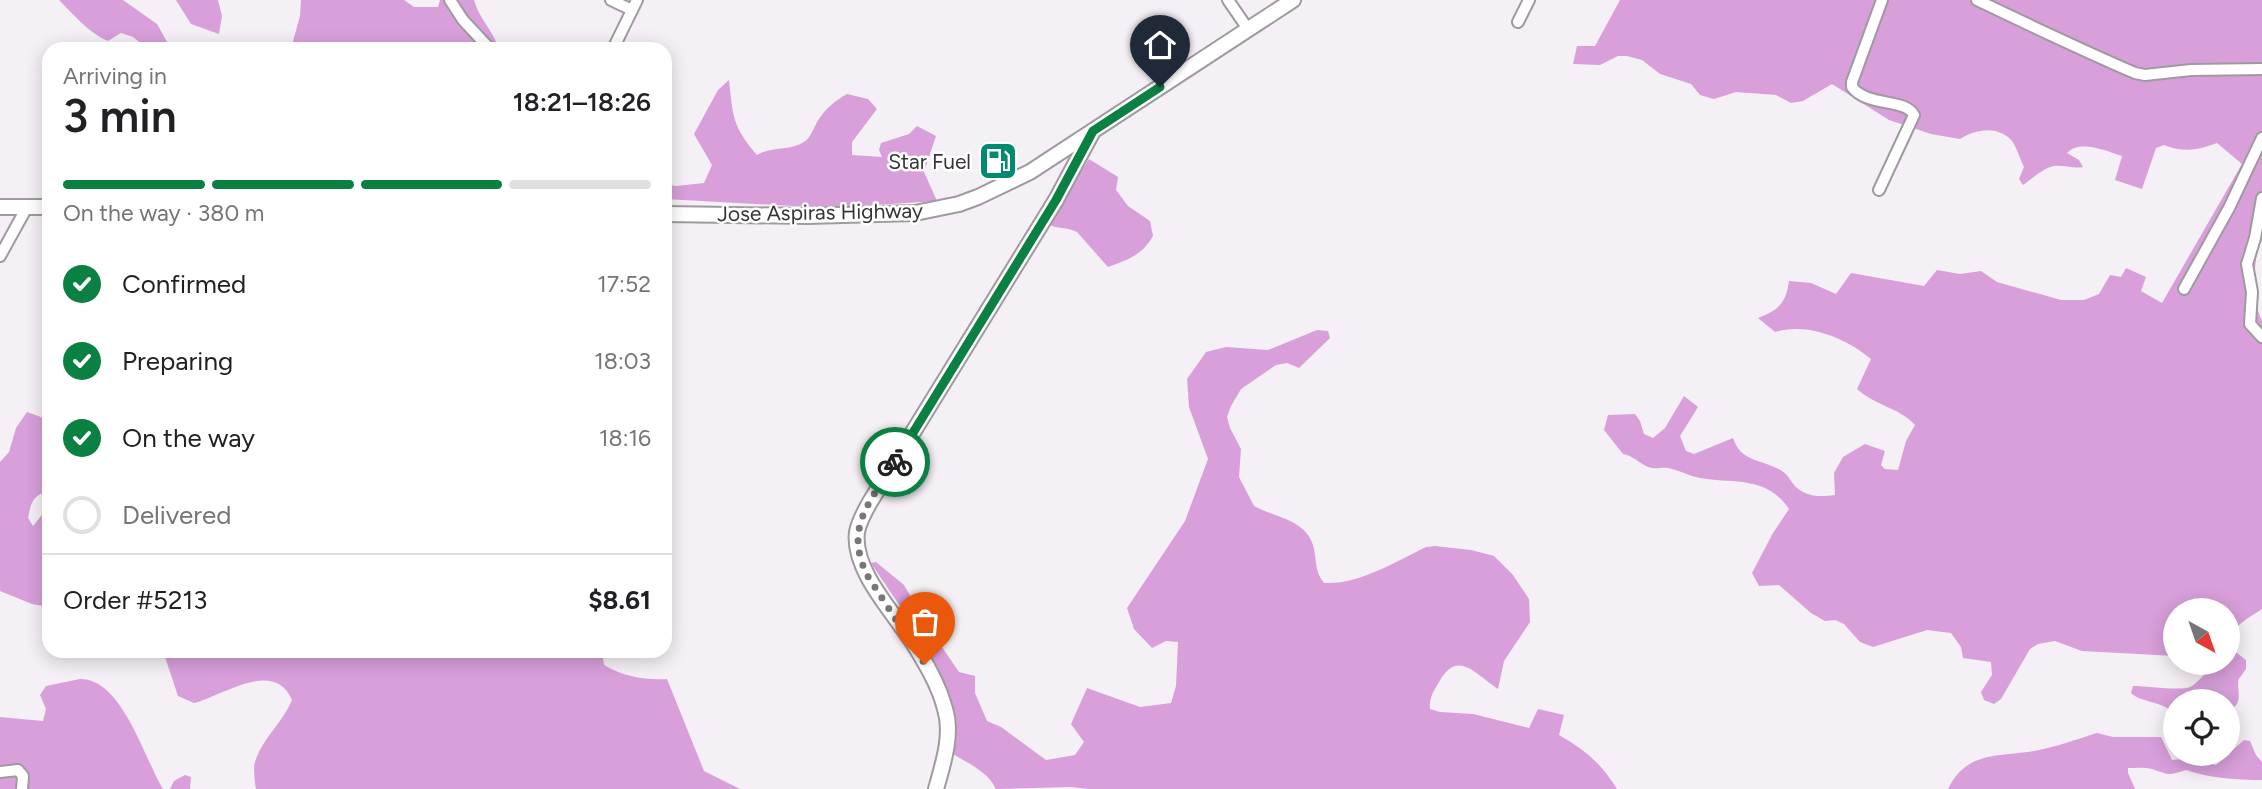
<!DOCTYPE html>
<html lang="en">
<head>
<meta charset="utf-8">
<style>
	:root { --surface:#fff; --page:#f6f6f6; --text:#202124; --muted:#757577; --line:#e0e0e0; --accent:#0b8043 }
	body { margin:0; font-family:Figtree,sans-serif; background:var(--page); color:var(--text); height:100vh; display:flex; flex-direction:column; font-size:26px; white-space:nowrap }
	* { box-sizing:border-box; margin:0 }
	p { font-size:23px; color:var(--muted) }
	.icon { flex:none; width:38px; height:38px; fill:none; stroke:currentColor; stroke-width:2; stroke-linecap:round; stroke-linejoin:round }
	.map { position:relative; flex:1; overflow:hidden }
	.sheet { position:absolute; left:42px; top:42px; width:630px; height:616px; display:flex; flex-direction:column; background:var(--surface); border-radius:21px; box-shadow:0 4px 18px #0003 }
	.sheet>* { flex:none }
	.needle { width:46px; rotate:140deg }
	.fabs { position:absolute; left:2163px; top:598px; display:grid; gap:14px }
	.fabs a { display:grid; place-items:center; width:77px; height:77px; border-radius:50%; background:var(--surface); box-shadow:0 4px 18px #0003; font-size:35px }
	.pin { position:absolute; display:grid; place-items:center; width:60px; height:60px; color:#fff; margin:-72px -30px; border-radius:50% 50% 50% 0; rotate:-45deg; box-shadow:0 0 7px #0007 }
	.pin .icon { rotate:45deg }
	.courier { position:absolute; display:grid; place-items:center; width:70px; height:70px; margin:-35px; border:5px solid #0b8043; border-radius:50%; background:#fff; color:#222; box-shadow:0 2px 9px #0007 }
	.overview em { font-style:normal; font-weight:600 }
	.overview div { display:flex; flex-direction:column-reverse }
	.overview { display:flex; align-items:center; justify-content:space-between; height:119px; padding:0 21px }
	h1 { font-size:46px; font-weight:600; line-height:52px }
	.bar { display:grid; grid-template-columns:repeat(4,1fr); gap:10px 7px; align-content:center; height:84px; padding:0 21px }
	.bar i { height:9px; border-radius:5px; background:var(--line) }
	.bar .selected { background:var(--accent) }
	.bar p { grid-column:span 4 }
	.line { display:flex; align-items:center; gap:18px; padding:0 21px; border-top:2px solid var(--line) }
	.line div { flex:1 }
	ol { padding:0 21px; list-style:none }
	li { display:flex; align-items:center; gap:21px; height:77px }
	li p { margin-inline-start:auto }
	li .icon { padding:7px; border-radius:50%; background:var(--accent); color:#fff; stroke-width:4 }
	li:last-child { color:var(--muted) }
	li i { width:38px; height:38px; border:4px solid var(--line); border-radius:50% }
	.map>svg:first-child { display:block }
	.forest { fill:#d89fda }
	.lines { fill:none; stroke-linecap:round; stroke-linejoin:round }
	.minor-casing { stroke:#9f9a9f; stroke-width:14 }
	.major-casing { stroke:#9f9a9f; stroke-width:18 }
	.minor { stroke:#fff; stroke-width:10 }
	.major { stroke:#fff; stroke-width:14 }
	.done { stroke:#787678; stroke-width:7; stroke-dasharray:0 12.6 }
	.route { stroke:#0b8043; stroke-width:9 }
	.labels { text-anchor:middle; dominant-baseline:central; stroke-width:5; stroke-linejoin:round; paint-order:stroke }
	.poi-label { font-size:21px; fill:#353435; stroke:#fff; text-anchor:end }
	.street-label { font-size:21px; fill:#353435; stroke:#fff }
</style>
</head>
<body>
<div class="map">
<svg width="2262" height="789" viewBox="0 0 2262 789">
	<rect width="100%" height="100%" fill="#f5f0f5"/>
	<g class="forest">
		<path d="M59 0H123L157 24 171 49H148L133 37 121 33 108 41C90 34 73 14 59 0Z"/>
		<path d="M176 0H218L222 16 219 34 191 24Z"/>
		<path d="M301 0H404L414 7H438L440 0H474C479 19 493 30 499 49H295L292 45 300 16Z"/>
		<path d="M1620 0H2262V232C2254 259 2250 295 2262 321V609C2249 618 2233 625 2229 641L2237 653 2246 660V669L2238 680C2238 695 2243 704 2228 711V702H2175V713C2160 701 2140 702 2131 693L2133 686C2146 686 2181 691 2190 687 2196 684 2202 676 2208 672L2200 663H2228V611H2175V656L2082 651 2055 641 2038 644 2030 649 2001 699 1994 704 1984 700 1981 692 1992 675 1991 662 1963 658 1961 647 1951 633 1927 630 1873 647 1860 642 1844 624 1835 620 1825 621 1811 613 1779 585 1759 586 1752 573 1773 533 1789 509C1766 475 1734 484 1700 478 1689 476 1679 470 1668 468 1663 467 1658 469 1652 468 1641 466 1635 456 1623 454L1604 430 1608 415 1635 414 1640 421 1644 434 1653 438 1665 428 1684 396 1698 407 1680 436 1686 451 1694 454 1733 438C1741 463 1763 459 1782 471 1789 475 1791 483 1797 488 1807 497 1822 497 1835 495L1834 473 1843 457 1865 444 1885 451 1881 465 1885 469 1898 470 1906 441 1915 425C1900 408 1874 405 1857 389L1871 359C1846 338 1807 322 1775 332L1758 318C1779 310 1786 303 1789 281L1811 283 1836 294 1851 273 1924 286 1937 270 1960 274 1981 271 1997 282 2061 300H2084L2099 294 2110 275 2121 277 2126 268 2146 277 2141 291 2162 303 2242 164 2217 143C2197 150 2185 153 2164 145L2156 148 2142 189 2115 180 2122 156C2106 151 2080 139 2067 153L2079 160 2083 167C2073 169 2064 165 2054 166 2043 168 2032 179 2023 185L2019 179 2024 167C2020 159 2017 148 2012 141 1998 125 1975 129 1960 139L1931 134 1889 120 1832 84 1803 101 1791 103 1776 95 1736 92 1714 99 1700 95 1691 84 1660 74 1642 60 1627 56H1618L1600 65 1573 64 1577 46H1595Z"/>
		<path d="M729 80C733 116 732 126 757 155 772 146 790 151 804 142 811 138 814 126 819 119 827 107 835 101 847 94L868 99 877 109 852 142V155L882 157 879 150 881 143 909 134 917 126 936 136 924 172 937 201 828 208 665 199V184L676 186 704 183 712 165 694 134 718 90Z"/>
		<path d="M1089 159 1118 177 1116 190 1128 206 1150 221 1153 236C1142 255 1128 260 1108 267L1077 232C1067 227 1057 229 1047 224Z"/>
		<path d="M1317 330 1328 331 1330 338 1299 368 1287 363 1276 365 1241 389 1231 406 1227 417 1230 428 1241 449 1239 477 1254 506C1273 517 1305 519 1313 545 1317 559 1314 571 1324 583 1358 585 1395 562 1426 547L1435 546 1471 550 1494 556 1513 575 1529 599 1530 622 1504 661 1498 689C1476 675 1458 648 1439 682 1433 692 1429 698 1430 709L1440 712 1473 714 1529 728 1538 709 1564 715 1559 735C1585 750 1601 763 1617 789H1089L1070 787 996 789C987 770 966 763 950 752 952 742 957 730 956 720 952 677 896 601 871 563L876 562 904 585 929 628 959 672 975 676V693L987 721 1001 727 1046 760 1075 755 1084 742 1071 724 1087 688 1140 707 1171 703 1176 686 1178 642 1166 641 1152 648 1134 629 1127 608 1185 521 1208 459 1189 407 1187 379 1206 352 1226 347 1268 350Z"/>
		<path d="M27 412 49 420V491C33 495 31 502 28 518L33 526 49 506V607L32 604 0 591V462L9 452 16 428Z"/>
		<path d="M163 651H602L604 665C625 677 644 680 667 679L704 771 740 789H256C255 782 253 769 255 762 262 739 283 722 292 700 274 658 222 696 194 703L178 696Z"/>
		<path d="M80 679C122 678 145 760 163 789H0V717L43 721 46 709 40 695 46 686Z"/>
		<path d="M2097 733 2113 737H2161L2172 760 2191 758 2216 765 2244 740 2250 741 2256 755 2262 762V780C2237 780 2209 778 2186 770 2167 776 2170 775 2152 769 2145 767 2135 768 2128 768V773L2135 789H1948C1968 748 2003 758 2039 750 2059 746 2077 739 2097 733Z"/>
		<path d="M185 775 191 777 190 789H170L174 781Z"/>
	</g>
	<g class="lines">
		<defs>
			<g id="minor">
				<path d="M450 0 463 20 490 49"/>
				<path d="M611 0 632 10"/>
				<path d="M1228 0 1248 29"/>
				<path d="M1977 0C2029 25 2082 50 2135 73L2145 75 2191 70 2262 69"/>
				<path d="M1518 22 1529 0"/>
				<path d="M613 49 637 0"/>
				<path d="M1879 190 1914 115C1905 98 1867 107 1852 87V82L1882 0"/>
				<path d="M2262 198 2255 238 2247 264 2252 292 2250 324 2262 337"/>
				<path d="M0 256 27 207"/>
				<path d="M2184 289 2229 208 2262 138"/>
				<path d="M0 772 18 770 23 776 22 789"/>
			</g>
			<g id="major">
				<path d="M0 207H49"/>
				<path d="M665 214 807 216 915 213 959 204 978 197 1030 172 1293 0"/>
				<path d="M936 789C943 764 953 734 945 709 939 685 925 662 912 641 892 611 852 569 857 532 859 521 865 511 870 502L1056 200 1093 131"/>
			</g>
		</defs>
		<use href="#minor" class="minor-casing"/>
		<use href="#major" class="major-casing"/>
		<use href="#minor" class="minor"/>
		<use href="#major" class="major"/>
	</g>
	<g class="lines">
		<path class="done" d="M895 462C870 502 844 527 867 575L925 664"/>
		<path class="route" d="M895 462 1056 200 1093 131 1160 87"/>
	</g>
	<defs>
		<symbol id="fuel-square" viewBox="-11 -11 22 22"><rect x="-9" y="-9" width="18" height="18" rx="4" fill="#008a70" stroke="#fff"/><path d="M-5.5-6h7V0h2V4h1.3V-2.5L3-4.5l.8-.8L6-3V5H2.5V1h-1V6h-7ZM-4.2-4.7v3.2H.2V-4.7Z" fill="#fff"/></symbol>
	</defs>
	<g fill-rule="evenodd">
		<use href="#fuel-square" x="976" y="139" width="44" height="44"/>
	</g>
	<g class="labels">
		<g class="poi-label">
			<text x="971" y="161">Star Fuel</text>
		</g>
		<g class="street-label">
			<text transform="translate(820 212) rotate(-1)">Jose Aspiras Highway</text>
		</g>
	</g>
</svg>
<div class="fabs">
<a><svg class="needle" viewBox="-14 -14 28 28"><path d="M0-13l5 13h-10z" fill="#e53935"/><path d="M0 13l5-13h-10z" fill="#757577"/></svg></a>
<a><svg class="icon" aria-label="locate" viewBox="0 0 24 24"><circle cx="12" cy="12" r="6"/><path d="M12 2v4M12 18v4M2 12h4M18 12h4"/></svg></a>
</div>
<div class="pin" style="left:925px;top:664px;background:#ea580c"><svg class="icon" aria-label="bag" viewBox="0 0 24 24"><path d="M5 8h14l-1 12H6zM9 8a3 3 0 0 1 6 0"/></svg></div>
<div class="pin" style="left:1160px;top:87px;background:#1f2937"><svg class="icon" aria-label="home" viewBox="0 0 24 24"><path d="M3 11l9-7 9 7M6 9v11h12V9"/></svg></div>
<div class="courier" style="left:895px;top:462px"><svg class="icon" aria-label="bike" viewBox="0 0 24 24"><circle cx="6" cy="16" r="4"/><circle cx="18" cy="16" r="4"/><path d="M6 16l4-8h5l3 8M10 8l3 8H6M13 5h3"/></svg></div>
<section class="sheet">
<div class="overview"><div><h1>3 min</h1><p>Arriving in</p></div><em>18:21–18:26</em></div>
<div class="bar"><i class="selected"></i><i class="selected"></i><i class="selected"></i><i></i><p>On the way · 380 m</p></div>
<ol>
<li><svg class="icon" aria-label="check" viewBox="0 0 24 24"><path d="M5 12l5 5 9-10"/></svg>Confirmed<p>17:52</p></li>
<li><svg class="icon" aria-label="check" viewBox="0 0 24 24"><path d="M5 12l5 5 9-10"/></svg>Preparing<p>18:03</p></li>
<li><svg class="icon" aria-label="check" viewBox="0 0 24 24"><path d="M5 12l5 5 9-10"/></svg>On the way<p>18:16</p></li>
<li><i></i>Delivered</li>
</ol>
<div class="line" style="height:91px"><div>Order #5213</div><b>$8.61</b></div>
</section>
</div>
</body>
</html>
